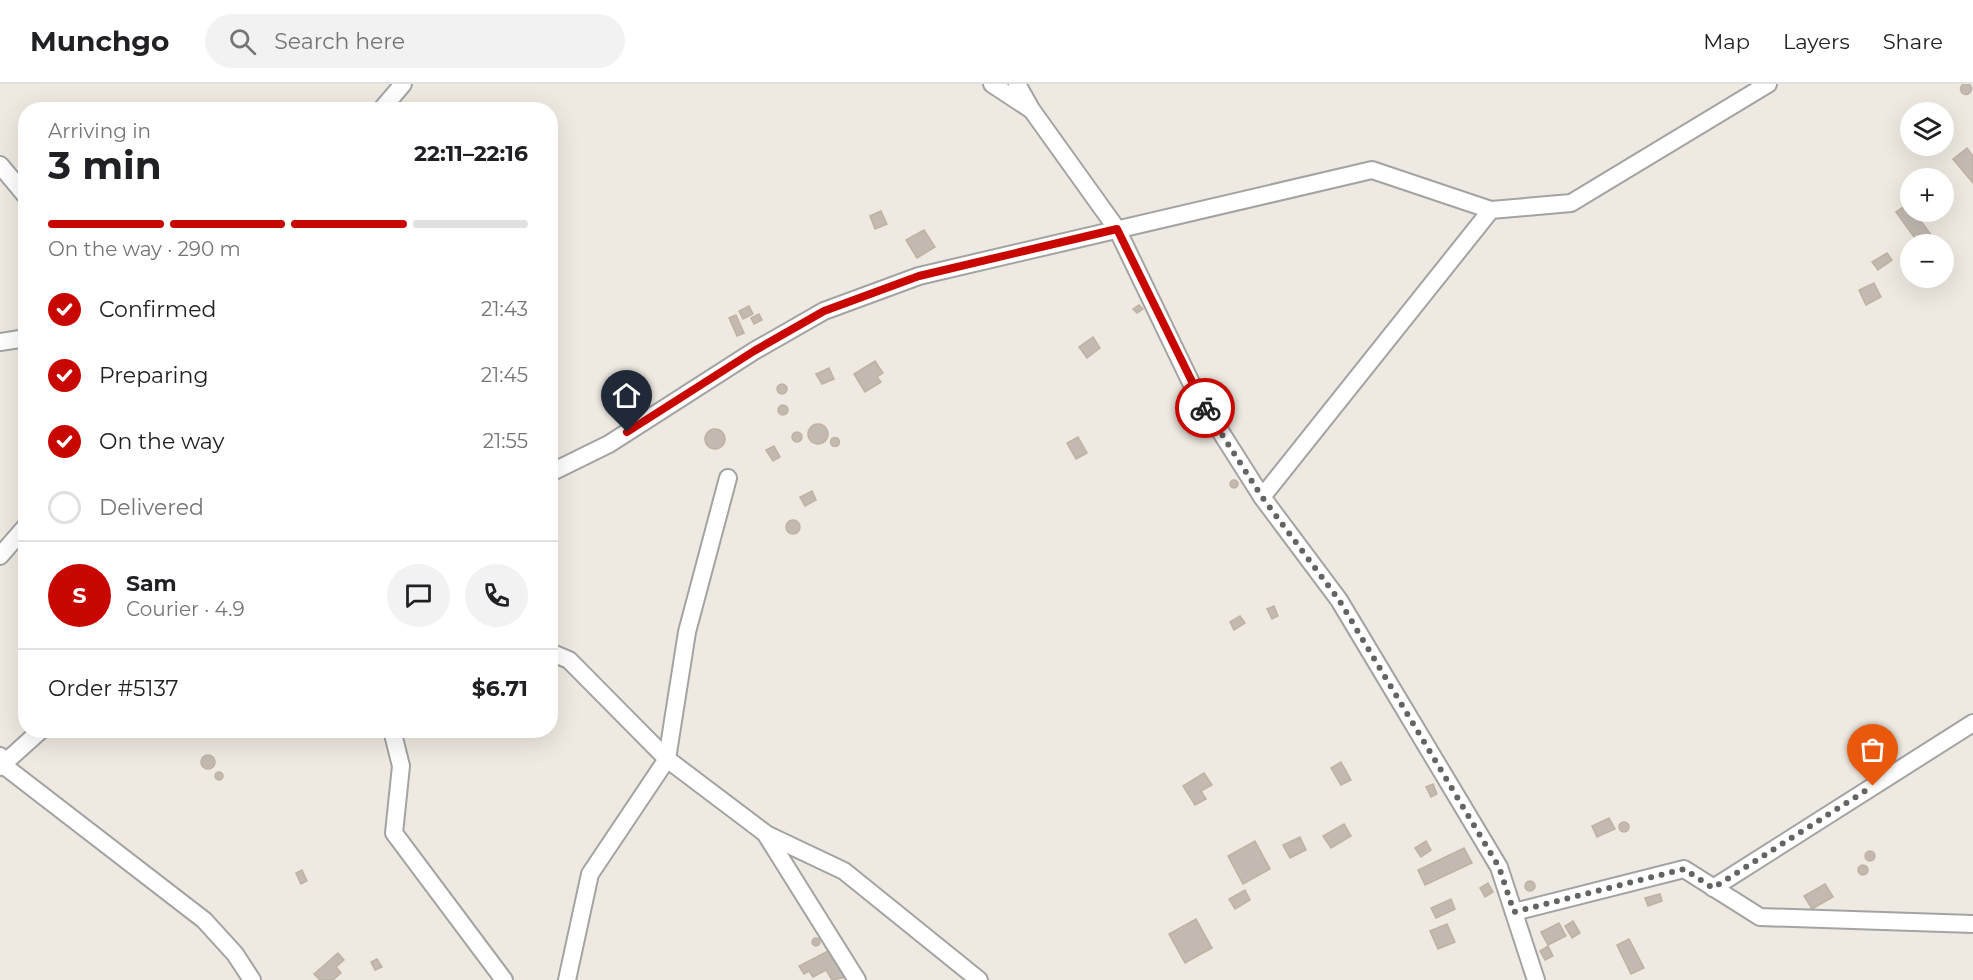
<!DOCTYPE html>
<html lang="en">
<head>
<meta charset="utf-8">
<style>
	:root { --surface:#fff; --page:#f2f2f2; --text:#202124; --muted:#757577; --line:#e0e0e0; --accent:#c80800 }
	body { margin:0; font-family:Montserrat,sans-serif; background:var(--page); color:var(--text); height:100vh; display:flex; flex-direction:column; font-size:22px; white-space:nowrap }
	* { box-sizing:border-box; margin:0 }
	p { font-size:20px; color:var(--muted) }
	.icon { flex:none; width:33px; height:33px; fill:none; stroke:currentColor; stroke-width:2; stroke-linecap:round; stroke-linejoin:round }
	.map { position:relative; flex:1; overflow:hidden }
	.drawer { position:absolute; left:18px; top:18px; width:540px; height:636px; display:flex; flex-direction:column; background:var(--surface); border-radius:24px; box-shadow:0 6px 24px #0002 }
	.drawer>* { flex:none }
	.fabs { position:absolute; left:1900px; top:18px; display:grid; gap:12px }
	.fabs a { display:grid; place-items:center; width:54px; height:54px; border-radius:50%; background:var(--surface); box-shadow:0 6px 24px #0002; font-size:30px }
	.pin { position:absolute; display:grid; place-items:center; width:51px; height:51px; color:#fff; margin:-62px -26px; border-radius:50% 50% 50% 0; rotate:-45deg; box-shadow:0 0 6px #0007 }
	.pin .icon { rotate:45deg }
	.courier { position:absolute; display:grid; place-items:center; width:60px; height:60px; margin:-30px; border:4px solid #c80800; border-radius:50%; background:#fff; color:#222; box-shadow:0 2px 8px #0007 }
	.summary em { font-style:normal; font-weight:700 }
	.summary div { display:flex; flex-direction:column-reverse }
	.summary { display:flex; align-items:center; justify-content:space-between; height:102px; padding:0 30px }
	h1 { font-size:39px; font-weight:700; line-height:45px }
	.bar { display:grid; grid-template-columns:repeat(4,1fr); gap:9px 6px; align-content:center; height:72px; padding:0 30px }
	.bar i { height:8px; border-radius:4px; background:var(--line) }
	.bar .on { background:var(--accent) }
	.bar p { grid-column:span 4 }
	.line { display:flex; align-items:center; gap:15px; padding:0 30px; border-top:2px solid var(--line) }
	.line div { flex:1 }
	.round { display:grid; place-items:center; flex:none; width:63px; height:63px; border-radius:32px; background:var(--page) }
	ol { padding:0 30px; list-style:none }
	li { display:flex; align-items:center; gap:18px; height:66px }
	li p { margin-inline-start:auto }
	li .icon { padding:6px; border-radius:50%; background:var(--accent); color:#fff; stroke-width:4 }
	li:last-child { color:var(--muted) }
	li i { width:33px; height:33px; border:3px solid var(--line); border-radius:50% }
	header { display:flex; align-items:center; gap:36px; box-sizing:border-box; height:84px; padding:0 30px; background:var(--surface); border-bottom:2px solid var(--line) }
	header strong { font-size:28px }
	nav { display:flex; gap:33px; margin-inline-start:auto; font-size:21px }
	.search { width:420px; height:54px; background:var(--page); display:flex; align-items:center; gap:15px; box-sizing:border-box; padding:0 21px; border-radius:33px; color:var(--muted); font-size:22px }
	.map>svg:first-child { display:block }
	.building { fill:#c2bab1; stroke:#c0b1a3; stroke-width:1.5 }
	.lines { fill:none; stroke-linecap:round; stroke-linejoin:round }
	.street-casing { stroke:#a3a3a3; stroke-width:20 }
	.street { stroke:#fff; stroke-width:16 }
	.done { stroke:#666461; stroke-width:6; stroke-dasharray:0 10.8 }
	.route { stroke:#c80800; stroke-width:8 }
</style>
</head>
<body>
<header>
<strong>Munchgo</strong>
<div class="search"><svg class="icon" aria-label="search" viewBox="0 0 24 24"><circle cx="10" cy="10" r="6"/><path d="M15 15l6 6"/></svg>Search here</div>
<nav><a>Map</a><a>Layers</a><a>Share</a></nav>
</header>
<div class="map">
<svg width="1973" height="896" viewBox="0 0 1973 896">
	<rect width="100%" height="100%" fill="#eeeae1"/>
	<g class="building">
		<circle cx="1966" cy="5" r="5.5"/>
		<path d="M1967 64 1973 72V99L1953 75Z"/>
		<path d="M1911 104V116L1909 117 1904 109Z"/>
		<path d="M1909 119 1911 128H1914L1938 160H1919L1896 128Z"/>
		<path d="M881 127 887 140 875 145 870 132Z"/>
		<path d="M924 146 935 163 917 174 906 156Z"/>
		<path d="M1887 169 1892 176 1878 186 1872 178Z"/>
		<path d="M1874 199 1881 213 1866 221 1859 206Z"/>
		<path d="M1139 221 1143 225 1137 229 1133 225Z"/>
		<path d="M749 222 753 230 743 235 739 227Z"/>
		<path d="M759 230 762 236 754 240 751 234Z"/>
		<path d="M736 231 744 249 737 252 729 234Z"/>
		<path d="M1093 253 1100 264 1087 274 1079 263Z"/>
		<path d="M875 277 883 289 877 293 881 298 865 308 854 290Z"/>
		<path d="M829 284 834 295 822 300 816 290Z"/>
		<circle cx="782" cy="305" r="5"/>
		<circle cx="783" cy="326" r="5"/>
		<circle cx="818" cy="350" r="10"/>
		<circle cx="715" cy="355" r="10"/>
		<circle cx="797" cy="353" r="5"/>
		<path d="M1078 353 1087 369 1076 375 1067 359Z"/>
		<circle cx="835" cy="358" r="4.5"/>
		<path d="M774 362 780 373 773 377 766 366Z"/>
		<circle cx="1234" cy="400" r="4"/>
		<path d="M812 407 816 416 805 422 800 413Z"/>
		<circle cx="793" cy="443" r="7"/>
		<path d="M1274 522 1278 532 1272 535 1267 525Z"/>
		<path d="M1240 532 1245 539 1234 546 1230 538Z"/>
		<circle cx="208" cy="678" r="7"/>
		<path d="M1341 678 1351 696 1341 701 1331 684Z"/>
		<circle cx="219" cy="692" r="4"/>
		<path d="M1204 689 1212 701 1201 707 1206 715 1195 721 1183 702Z"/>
		<path d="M1433 700 1437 710 1431 713 1426 703Z"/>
		<path d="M1609 734 1615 745 1597 753 1592 742Z"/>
		<circle cx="1624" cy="743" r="5"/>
		<path d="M1344 740 1351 752 1331 764 1323 752Z"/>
		<path d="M1300 753 1306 766 1290 774 1283 761Z"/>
		<path d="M1255 757 1270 785 1243 800 1228 772Z"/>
		<path d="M1426 757 1431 766 1421 773 1415 764Z"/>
		<path d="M1464 764 1472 779 1425 801 1418 786Z"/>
		<circle cx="1870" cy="772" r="5"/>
		<circle cx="1863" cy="786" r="5"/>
		<path d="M302 786 307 797 301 800 296 789Z"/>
		<circle cx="1530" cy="802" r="5"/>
		<path d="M1488 799 1493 808 1485 813 1480 804Z"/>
		<path d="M1825 800 1833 813 1812 825 1804 812Z"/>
		<path d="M1245 806 1250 816 1235 825 1229 815Z"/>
		<path d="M1660 810 1662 817 1648 822 1645 814Z"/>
		<path d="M1451 815 1455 825 1436 834 1431 824Z"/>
		<path d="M1196 835 1212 864 1185 879 1169 850Z"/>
		<path d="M1573 837 1580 849 1572 854 1565 842Z"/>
		<path d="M1559 839 1566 852 1548 861 1541 848Z"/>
		<path d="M1447 840 1455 858 1438 865 1430 847Z"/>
		<circle cx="816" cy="858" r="4"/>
		<path d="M1629 855 1644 884 1631 890 1617 861Z"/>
		<path d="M1548 862 1553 872 1545 876 1540 867Z"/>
		<path d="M832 865 847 893 832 896 826 886 813 893 809 887 804 890 799 882Z"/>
		<path d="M338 869 344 876 336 883 341 889 333 896H320L314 890Z"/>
		<path d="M377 875 382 883 375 886 371 878Z"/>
	</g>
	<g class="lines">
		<defs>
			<g id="street">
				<path d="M992 0 1030 25"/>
				<path d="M1017 0 1031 25 1117 145 1196 309 1262 413 1339 516 1499 783 1536 896"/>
				<path d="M381 26 403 0"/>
				<path d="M0 81 26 112"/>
				<path d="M0 258 26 254"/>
				<path d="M550 389 609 360 754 267 824 227 919 192 1372 86 1491 126"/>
				<path d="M1262 413 1491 126 1571 119 1768 0"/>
				<path d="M0 472 26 442"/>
				<path d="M550 568 569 576 667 675 765 749 857 896"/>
				<path d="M392 646 401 682 394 749 504 896"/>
				<path d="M0 672 3 681 204 836 235 870 252 896"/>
				<path d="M0 683 41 646"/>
				<path d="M766 750 844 787 979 896"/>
				<path d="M1713 804 1973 639"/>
				<path d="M1514 828 1684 785 1760 833 1973 840"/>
				<path d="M567 896 590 790 667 675 687 548 728 394"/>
			</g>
		</defs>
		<use href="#street" class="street-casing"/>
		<use href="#street" class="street"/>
	</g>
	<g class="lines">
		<path class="done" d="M1205 324 1262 413 1339 516 1499 783 1514 828 1684 785 1713 804 1873 702"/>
		<path class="route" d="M627 348 754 267 824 227 919 192 1117 145 1205 324"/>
	</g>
</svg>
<div class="fabs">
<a><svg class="icon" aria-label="layers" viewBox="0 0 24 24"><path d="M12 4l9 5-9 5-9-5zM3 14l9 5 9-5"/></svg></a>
<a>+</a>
<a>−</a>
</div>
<div class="pin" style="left:1873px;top:702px;background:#ea580c"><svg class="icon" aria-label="bag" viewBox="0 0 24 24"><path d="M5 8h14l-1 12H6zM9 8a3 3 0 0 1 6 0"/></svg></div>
<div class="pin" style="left:627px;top:348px;background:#1f2937"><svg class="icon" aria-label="home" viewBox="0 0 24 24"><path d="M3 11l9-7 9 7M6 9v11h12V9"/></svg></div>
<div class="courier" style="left:1205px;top:324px"><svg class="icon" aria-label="bike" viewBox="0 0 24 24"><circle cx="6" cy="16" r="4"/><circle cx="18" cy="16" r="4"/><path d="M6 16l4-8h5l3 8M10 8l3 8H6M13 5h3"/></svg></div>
<section class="drawer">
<div class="summary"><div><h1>3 min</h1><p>Arriving in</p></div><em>22:11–22:16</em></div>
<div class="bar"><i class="on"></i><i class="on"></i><i class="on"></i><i></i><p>On the way · 290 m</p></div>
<ol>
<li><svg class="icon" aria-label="check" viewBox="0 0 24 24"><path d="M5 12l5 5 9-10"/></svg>Confirmed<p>21:43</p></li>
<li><svg class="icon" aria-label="check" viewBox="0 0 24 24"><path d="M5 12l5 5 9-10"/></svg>Preparing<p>21:45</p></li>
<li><svg class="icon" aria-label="check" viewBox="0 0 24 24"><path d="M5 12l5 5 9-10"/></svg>On the way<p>21:55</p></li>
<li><i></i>Delivered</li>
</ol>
<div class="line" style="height:108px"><b class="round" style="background:var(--accent);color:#fff">S</b><div><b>Sam</b><p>Courier · 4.9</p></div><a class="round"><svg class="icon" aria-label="chat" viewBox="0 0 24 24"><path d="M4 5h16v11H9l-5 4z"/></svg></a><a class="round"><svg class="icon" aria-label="phone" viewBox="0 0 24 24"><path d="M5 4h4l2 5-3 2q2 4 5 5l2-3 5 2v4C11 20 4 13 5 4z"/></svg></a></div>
<div class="line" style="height:78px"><div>Order #5137</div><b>$6.71</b></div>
</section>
</div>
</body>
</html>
